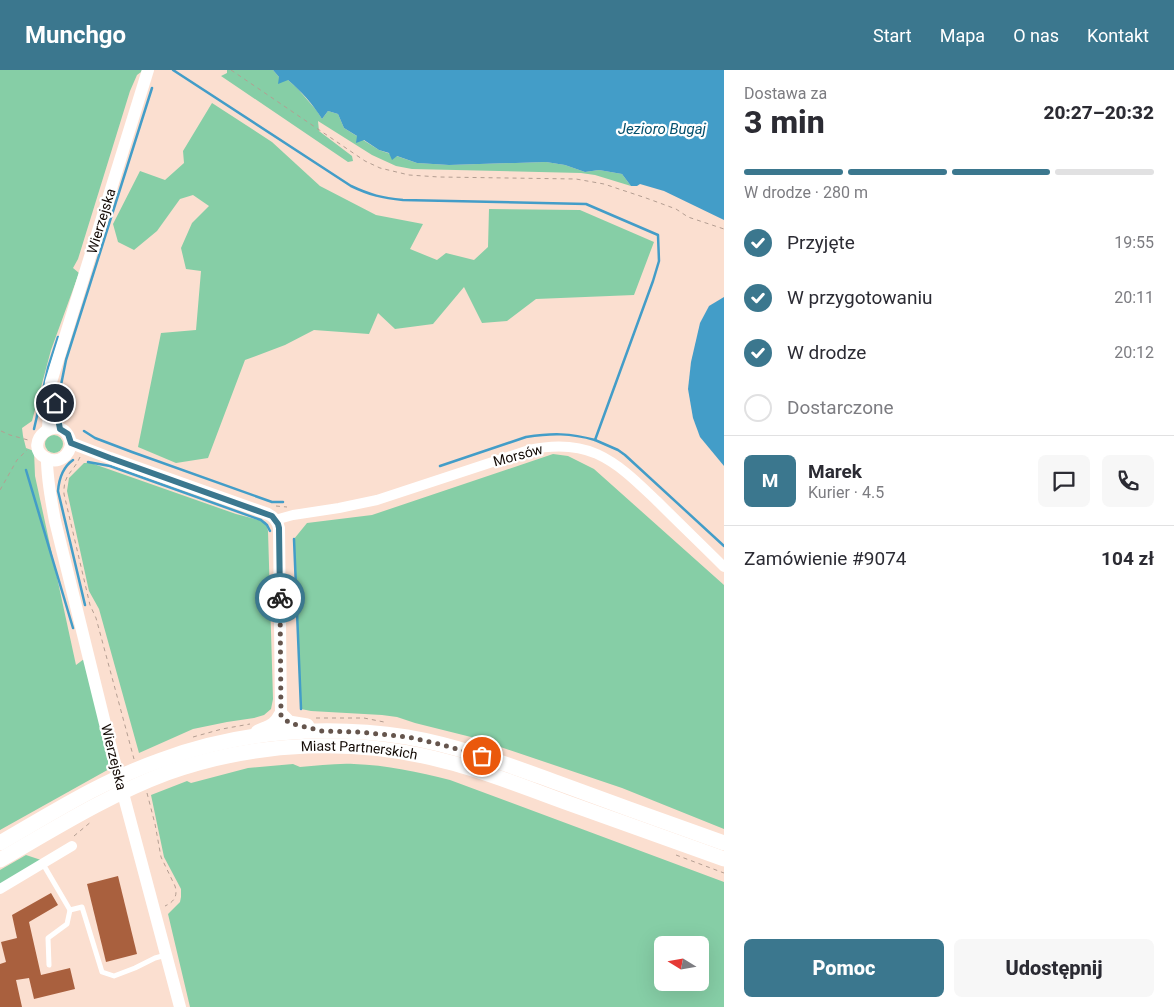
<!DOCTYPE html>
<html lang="pl">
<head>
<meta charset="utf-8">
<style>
	:root { --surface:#fff; --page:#f7f7f7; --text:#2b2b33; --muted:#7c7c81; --line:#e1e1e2; --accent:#3b778e }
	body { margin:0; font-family:Roboto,sans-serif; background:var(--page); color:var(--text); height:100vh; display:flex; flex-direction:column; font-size:19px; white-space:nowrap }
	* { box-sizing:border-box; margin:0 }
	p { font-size:16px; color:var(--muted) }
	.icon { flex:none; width:28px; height:28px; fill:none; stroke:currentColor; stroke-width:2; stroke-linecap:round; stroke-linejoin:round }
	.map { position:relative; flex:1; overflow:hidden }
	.drawer { display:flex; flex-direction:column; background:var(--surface); width:450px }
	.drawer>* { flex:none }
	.needle { width:32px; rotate:281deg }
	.controls { position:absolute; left:654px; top:866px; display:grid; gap:10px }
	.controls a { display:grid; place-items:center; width:55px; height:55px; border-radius:8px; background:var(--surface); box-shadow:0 5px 20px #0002; font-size:25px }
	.pin { position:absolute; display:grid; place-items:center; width:42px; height:42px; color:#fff; margin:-21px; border:2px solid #fff; border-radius:50%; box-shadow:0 1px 5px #0007 }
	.courier { position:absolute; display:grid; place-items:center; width:50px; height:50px; margin:-25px; border:4px solid #3b778e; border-radius:50%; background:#fff; color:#222; box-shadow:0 1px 6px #0007 }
	.head em { font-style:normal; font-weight:800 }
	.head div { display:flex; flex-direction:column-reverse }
	.head { display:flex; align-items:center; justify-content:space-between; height:85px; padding:0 20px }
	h1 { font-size:32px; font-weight:800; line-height:38px }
	.bar { display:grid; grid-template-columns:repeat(4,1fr); gap:8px 5px; align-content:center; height:60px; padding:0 20px }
	.bar i { height:6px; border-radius:4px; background:var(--line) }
	.bar .active { background:var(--accent) }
	.bar p { grid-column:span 4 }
	.line { display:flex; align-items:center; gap:12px; padding:0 20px; border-top:1px solid var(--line) }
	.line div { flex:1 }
	.round { display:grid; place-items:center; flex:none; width:52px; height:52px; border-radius:8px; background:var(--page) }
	ol { padding:0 20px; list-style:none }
	li { display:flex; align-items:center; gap:15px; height:55px }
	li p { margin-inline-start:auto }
	li .icon { padding:5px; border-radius:50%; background:var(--accent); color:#fff; stroke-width:4 }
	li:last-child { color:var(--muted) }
	li i { width:28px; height:28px; border:2px solid var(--line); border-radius:50% }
	.cta { display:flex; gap:10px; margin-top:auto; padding:10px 20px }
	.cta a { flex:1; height:58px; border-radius:8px; background:var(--accent); color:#fff; font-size:20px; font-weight:800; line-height:58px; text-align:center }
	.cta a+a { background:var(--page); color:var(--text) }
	header { display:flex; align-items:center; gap:30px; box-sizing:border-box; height:70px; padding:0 25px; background:var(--accent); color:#fff }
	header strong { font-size:24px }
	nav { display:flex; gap:28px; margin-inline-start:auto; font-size:18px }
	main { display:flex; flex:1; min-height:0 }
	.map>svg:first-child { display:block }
	.green { fill:#86cea6; fill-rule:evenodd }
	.water { fill:#439dc8 }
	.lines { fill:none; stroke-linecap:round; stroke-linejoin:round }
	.stream { stroke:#439dc8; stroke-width:2.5 }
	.building { fill:#a9603e }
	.path { stroke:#b49e92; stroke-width:1; stroke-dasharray:4 4; stroke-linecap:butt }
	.service { stroke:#fff; stroke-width:5 }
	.minor { stroke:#fff; stroke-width:10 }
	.tertiary { stroke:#fff; stroke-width:12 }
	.primary { stroke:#fff; stroke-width:15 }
	.done { stroke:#65554d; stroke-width:5; stroke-dasharray:0 9 }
	.route { stroke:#3b778e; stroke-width:6 }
	.labels { text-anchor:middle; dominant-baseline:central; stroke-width:4.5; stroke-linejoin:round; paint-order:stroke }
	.street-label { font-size:14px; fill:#140b06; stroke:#fff }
	.water-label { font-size:15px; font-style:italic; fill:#06526f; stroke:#fff }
</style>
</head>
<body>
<header>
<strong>Munchgo</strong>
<nav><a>Start</a><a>Mapa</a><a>O nas</a><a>Kontakt</a></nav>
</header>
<main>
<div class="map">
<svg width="724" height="937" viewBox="0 0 724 937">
	<rect width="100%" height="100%" fill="#fbdfd0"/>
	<g class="green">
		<path d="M0 0H142L141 2 137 5 130 21 78 189 73 198 79 203 51 280 32 351 22 358 23 366 26 378 34 381 35 406 76 595 84 589 111 698 0 760Z"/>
		<path d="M227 0H273L279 7 288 10 298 19 317 41 322 49 328 41 338 44 344 58 379 80 417 93 449 95 546 92 565 95 585 102 599 100 622 104 631 116 595 105 581 103 412 99 396 96 372 85 318 51 319 61 352 86 353 91 348 92 221 6 227 3Z"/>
		<path d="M212 33 272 72 320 116 376 145 423 154 410 179 437 190 446 183 474 190 488 177 489 139 580 140 654 172 634 225 536 229 507 251 482 253 464 217 433 254 395 259 378 243 369 264 314 260 285 275 245 290 208 388 176 393 138 377 161 263 196 260 201 201 186 199 181 178 192 153 209 136 193 125 180 129 157 161 134 180 118 172 113 154 140 101 165 110 184 93 183 81Z"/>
		<circle cx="54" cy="374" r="9"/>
		<path d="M553 384 568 386 594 399 724 515V759L622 718 471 667 415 653 397 647 382 645 311 641 301 639 294 469 307 453 372 445Z"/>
		<path d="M84 393H91L236 444 266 452 268 461 273 629 271 639 264 645 254 648 227 652 193 659 139 683 99 539 89 521 67 421 69 408Z"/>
		<path d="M293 694 300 697C317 696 336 693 354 694 387 695 418 702 450 710L724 812V937H190L168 844 180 832 181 827V819L164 787 151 725 187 711 191 713 248 698ZM662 875H700V912H662Z"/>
		<path d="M26 785 44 791 0 815V800Z"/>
	</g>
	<g class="water">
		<path d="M273 0H724V150L664 121 640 114 637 116H631L622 104 599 100 585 102 565 95 546 92 449 95 417 93 397 86 392 90 389 83 379 80 364 70 356 73 357 66 344 58 338 44 328 41 322 49C313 34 301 21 288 10L278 14 279 7Z"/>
		<path d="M724 227V396L700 367 693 348 688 319 691 292 700 253 709 236Z"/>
	</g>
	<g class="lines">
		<g class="stream">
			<path d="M173 0 351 116C370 125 382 128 403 130L586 134 658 165 659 191 653 211 595 370 618 380 625 385 724 476"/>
			<path d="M64 336 60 320 66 290 152 18"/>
			<path d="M34 359 48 298 58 267"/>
			<path d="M84 361 95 368 132 382 272 432H283"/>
			<path d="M73 390C63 397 59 409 58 421L85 535"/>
			<path d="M88 392 110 396 261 450 267 455 270 461"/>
			<path d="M440 396 526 367C552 363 570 363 595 370"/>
			<path d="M26 400 73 558"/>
			<path d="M294 469 301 639"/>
		</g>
	</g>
	<g class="building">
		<path d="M118 806 137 884 106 892 87 814Z"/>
		<path d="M51 823 58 835 29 852 41 905 70 898 75 919 34 929 29 908 16 910 22 937H0V894L6 892 1 872 17 868 12 845Z"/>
	</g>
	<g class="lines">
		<g class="path">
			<path d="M231 0 365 91 380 98 409 105 439 107 576 109 604 114 646 128 676 139 688 147 724 159"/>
			<path d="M1 361 10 365 28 370"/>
			<path d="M80 387C73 403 63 404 64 424L90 535 96 548 134 689"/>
			<path d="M0 420 17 390 27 380"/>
			<path d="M276 436 287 437"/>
			<path d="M316 648H364L384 652"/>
			<path d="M193 667 222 659 250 654"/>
			<path d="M147 723 155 754 161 787 175 816C178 826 174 832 165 836"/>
			<path d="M74 766 92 751"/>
			<path d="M676 785 724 803"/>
		</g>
		<g class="service">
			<path d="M43 794 70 840"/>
			<path d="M49 895 48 868 67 854 70 840 82 837 102 902 114 906 135 898 155 888 166 885"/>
		</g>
		<g class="minor">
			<path d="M275 450 293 445 339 438 377 430 529 380C552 375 576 375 597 384 621 395 639 414 658 432 680 454 702 475 724 497"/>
			<path d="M0 819 72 776"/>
		</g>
		<g class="tertiary">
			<path d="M48 359 50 320 51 312 148 0"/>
			<path d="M71 373C70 385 59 395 46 388 19 374 62 337 71 373L110 388 268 444C274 447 278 452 279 458L281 645"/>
			<path d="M47 389C47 410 51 430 55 451L112 682 180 937"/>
		</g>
		<g class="primary">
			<path d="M258 662C269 657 275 657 281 645L289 653 307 656"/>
			<path d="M0 773C52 743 104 710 161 690 239 661 324 654 407 667 460 676 511 696 561 714 615 734 670 754 724 773"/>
			<path id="s1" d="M0 790C54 759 108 725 167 703 257 671 357 667 448 692 488 702 526 718 565 732 618 751 671 770 724 789"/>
		</g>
	</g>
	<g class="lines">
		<path class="done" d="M280 528 281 645 289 653 322 661 360 662 408 667 439 674 482 686"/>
		<path class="route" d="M55 333 60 359 68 364 71 373 110 388 272 446 278 454 279 458 280 528"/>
	</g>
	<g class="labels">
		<g class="street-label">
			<text transform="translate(101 151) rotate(-73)">Wierzejska</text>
			<text transform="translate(518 385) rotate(-15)">Morsów</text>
			<text stroke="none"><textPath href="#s1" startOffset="384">Miast Partnerskich</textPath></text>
			<text transform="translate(114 687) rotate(76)">Wierzejska</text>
		</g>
		<g class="water-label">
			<text x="662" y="59">Jezioro Bugaj</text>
		</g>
	</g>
</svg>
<div class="controls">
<a><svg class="needle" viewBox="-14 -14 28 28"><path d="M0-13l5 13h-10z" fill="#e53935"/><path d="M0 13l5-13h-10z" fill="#7c7c81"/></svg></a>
</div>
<div class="pin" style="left:482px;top:686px;background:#ea580c"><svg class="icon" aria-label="bag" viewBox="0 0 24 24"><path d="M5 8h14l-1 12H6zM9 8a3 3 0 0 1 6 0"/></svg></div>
<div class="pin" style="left:55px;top:333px;background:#1f2937"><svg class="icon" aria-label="home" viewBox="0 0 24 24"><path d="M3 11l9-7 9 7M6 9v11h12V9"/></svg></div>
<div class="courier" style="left:280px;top:528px"><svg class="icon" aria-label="bike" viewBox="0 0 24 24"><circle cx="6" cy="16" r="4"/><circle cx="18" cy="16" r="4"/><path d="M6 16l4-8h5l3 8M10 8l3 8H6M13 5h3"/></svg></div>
</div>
<section class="drawer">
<div class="head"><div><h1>3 min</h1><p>Dostawa za</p></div><em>20:27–20:32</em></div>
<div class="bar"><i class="active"></i><i class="active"></i><i class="active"></i><i></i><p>W drodze · 280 m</p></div>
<ol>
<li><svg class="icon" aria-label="check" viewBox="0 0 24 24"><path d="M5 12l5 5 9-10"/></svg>Przyjęte<p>19:55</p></li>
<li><svg class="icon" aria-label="check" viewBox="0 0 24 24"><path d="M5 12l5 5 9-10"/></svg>W przygotowaniu<p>20:11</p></li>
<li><svg class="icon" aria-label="check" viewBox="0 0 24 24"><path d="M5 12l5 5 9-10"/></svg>W drodze<p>20:12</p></li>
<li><i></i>Dostarczone</li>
</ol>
<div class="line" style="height:90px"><b class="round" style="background:var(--accent);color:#fff">M</b><div><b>Marek</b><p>Kurier · 4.5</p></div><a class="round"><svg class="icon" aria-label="chat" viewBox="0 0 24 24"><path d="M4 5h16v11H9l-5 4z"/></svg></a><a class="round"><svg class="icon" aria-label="phone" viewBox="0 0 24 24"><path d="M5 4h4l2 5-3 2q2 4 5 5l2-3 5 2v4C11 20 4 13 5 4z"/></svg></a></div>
<div class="line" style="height:65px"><div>Zamówienie #9074</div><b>104 zł</b></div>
<div class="cta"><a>Pomoc</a><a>Udostępnij</a></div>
</section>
</main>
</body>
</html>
